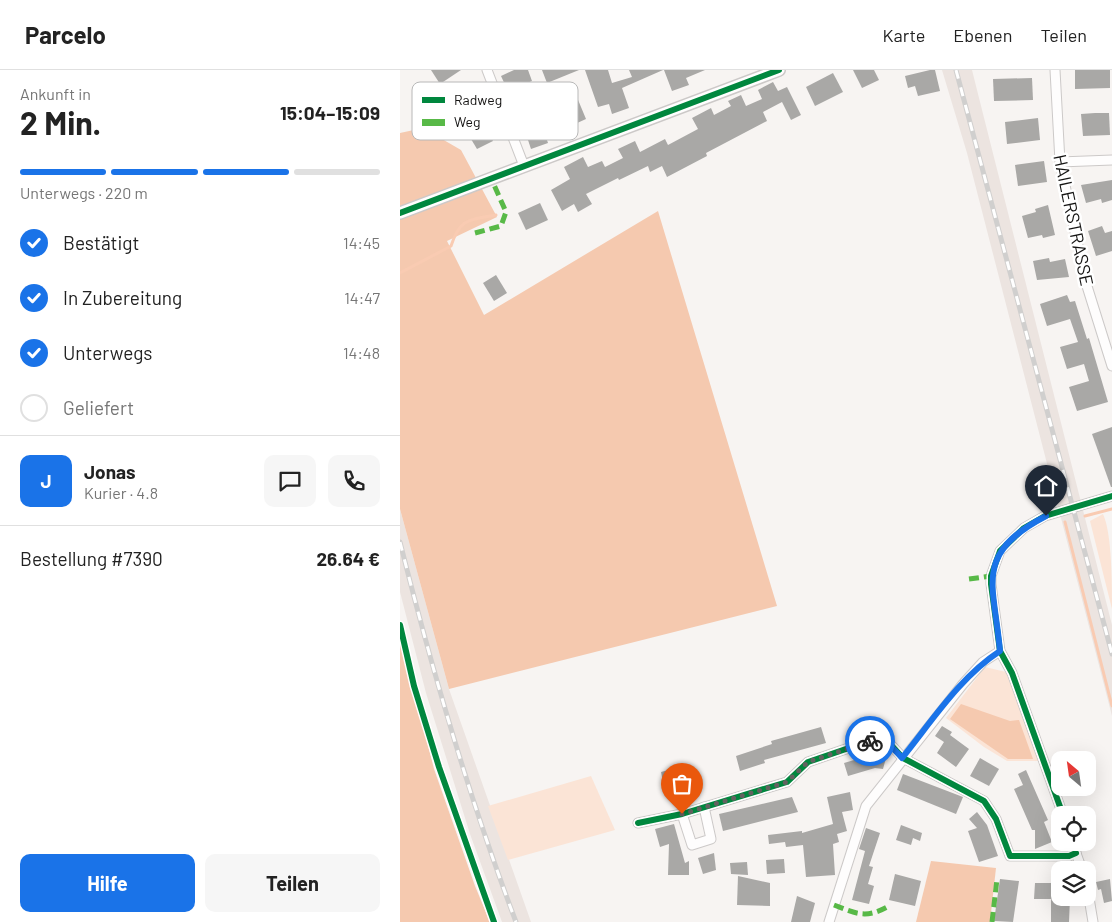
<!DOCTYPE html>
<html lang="de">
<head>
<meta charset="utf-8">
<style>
	:root { --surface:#fff; --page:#f6f6f6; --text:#222; --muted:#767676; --line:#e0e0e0; --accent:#1a73e8 }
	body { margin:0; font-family:Barlow,sans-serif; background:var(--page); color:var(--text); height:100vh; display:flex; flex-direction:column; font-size:19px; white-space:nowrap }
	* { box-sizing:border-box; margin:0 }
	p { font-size:16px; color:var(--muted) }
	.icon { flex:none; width:28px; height:28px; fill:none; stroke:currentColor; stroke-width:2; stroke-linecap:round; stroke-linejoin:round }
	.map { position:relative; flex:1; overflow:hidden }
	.sheet { display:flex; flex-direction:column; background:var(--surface); width:400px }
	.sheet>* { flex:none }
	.needle { width:32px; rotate:331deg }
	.buttons { position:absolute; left:651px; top:681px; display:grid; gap:10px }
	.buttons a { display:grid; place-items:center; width:45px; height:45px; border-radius:10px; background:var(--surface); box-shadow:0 5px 20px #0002; font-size:25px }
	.pin { position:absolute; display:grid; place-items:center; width:42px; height:42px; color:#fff; margin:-51px -21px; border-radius:50% 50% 50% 0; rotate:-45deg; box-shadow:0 0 5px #0007 }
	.pin .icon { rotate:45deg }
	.courier { position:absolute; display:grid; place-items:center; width:50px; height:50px; margin:-25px; border:4px solid #1a73e8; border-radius:50%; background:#fff; color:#222; box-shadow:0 1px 6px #0007 }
	.head em { font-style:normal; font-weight:700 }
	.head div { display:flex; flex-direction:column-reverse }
	.head { display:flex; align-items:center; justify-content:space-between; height:85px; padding:0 20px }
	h1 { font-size:32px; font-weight:700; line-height:38px }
	.bar { display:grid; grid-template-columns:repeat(4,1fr); gap:8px 5px; align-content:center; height:60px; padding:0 20px }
	.bar i { height:6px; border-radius:4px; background:var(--line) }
	.bar .active { background:var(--accent) }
	.bar p { grid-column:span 4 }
	.line { display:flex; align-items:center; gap:12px; padding:0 20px; border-top:1px solid var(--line) }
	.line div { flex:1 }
	.round { display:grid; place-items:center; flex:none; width:52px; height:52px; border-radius:10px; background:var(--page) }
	ol { padding:0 20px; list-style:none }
	li { display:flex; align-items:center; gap:15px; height:55px }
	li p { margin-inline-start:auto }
	li .icon { padding:5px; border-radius:50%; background:var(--accent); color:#fff; stroke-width:4 }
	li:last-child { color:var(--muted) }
	li i { width:28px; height:28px; border:2px solid var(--line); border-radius:50% }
	.button { display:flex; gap:10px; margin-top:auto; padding:10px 20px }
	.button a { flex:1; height:58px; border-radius:10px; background:var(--accent); color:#fff; font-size:20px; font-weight:700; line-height:58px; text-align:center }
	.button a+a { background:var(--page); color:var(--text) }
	header { display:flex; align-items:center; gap:30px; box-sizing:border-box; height:70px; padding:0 25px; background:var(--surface); border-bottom:1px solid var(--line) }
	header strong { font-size:24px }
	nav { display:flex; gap:28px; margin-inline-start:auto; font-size:18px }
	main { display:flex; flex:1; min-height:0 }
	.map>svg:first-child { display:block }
	.built { fill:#ece4e0 }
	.green { fill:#fbe4d6 }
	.forest { fill:#f5c9af }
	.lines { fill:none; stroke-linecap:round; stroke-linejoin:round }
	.stream { stroke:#f9cbb2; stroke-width:3 }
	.building { fill:#a9a8a6 }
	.street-casing { stroke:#ccc9c8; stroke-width:11 }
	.secondary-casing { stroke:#ccc9c8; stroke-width:14 }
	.street { stroke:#fefdfd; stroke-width:9 }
	.secondary { stroke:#fefdfd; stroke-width:11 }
	.rail-casing { stroke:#d0cfce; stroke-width:5 }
	.rail { stroke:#fff; stroke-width:3; stroke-dasharray:9; stroke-linecap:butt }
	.quiet { stroke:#58b947; stroke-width:5; stroke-dasharray:10 5; stroke-linecap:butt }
	.cycleway-casing { stroke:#fff; stroke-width:9 }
	.cycleway { stroke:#00873e; stroke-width:6 }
	.done { stroke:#636260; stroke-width:5; stroke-dasharray:0 9 }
	.route { stroke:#1a73e8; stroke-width:6 }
	.labels { text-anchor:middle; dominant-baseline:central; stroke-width:5; stroke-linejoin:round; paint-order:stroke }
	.street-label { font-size:18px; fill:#141312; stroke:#fff }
	.key { fill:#fff; stroke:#b8b8b8; stroke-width:1 }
	.key-label { font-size:14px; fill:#141312 }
</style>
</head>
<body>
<header>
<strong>Parcelo</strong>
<nav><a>Karte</a><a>Ebenen</a><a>Teilen</a></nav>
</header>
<main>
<section class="sheet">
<div class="head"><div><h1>2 Min.</h1><p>Ankunft in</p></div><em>15:04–15:09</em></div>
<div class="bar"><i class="active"></i><i class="active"></i><i class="active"></i><i></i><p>Unterwegs · 220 m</p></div>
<ol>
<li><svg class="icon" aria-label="check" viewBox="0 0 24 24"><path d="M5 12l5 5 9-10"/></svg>Bestätigt<p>14:45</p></li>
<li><svg class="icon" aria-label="check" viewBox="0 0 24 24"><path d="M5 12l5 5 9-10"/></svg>In Zubereitung<p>14:47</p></li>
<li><svg class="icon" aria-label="check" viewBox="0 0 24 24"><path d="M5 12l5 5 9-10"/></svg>Unterwegs<p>14:48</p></li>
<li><i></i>Geliefert</li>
</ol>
<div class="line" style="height:90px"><b class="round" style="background:var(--accent);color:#fff">J</b><div><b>Jonas</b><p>Kurier · 4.8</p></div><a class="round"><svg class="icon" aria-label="chat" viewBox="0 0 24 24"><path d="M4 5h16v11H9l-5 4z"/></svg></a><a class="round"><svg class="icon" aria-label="phone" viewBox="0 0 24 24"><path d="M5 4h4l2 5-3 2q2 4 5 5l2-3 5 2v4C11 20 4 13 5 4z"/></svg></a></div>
<div class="line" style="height:65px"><div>Bestellung #7390</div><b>26.64 €</b></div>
<div class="button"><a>Hilfe</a><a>Teilen</a></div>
</section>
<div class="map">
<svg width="712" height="852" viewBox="0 0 712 852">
	<rect width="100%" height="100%" fill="#f7f4f2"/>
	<g class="built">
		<path d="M542 0H572L577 20 712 555V646L567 83Z"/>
		<path d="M0 439 49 619 131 852H102L70 764 26 623 0 522Z"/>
	</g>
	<g class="green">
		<path d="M703 444C712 463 712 515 712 539L690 451Z"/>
		<path d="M585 597 606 602 639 691H607L584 677 546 648Z"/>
		<path d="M191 706 215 760 108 790 88 736Z"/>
	</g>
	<g class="forest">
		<path d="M23 58 61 80 97 147 47 171 84 245 258 141 377 536 49 619 0 439V63Z"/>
		<path d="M0 563 34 699 75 816 90 852H0Z"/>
		<path d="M561 634 610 651 619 650 633 689H608L550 649Z"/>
		<path d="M531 791 596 798 590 852H516Z"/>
	</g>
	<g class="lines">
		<g class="stream">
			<path d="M0 203 51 176C60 148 69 150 96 145"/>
			<path d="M685 446 712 439"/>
			<path d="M665 452 712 636"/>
		</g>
	</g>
	<g class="building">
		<path d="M31 0H61L40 14Z"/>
		<path d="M114 0H128L132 11 108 21 101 6Z"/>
		<path d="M142 0H179L147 13Z"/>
		<path d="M185 0H208L212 13 232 7 229 0H263L222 18 229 38 212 44 209 34 198 37Z"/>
		<path d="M264 0H305L286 8 289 15 272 21Z"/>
		<path d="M453 0H474L479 10 462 18Z"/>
		<path d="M530 0H535L540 21 518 26 515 16 508 18 505 6Z"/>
		<path d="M675 0H710V18L675 19Z"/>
		<path d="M433 3 443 22 415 36 406 17Z"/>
		<path d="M632 8 633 30 594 31 593 9Z"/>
		<path d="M373 12 378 21 387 17 401 45 391 50 382 32 363 42 367 51 306 83 307 86 267 107 262 96 250 102 248 96 219 110 218 108 186 124 192 134 178 142 174 134 162 141 151 120 170 109 164 97 183 87 188 97 202 91 205 97 223 88 218 79 235 71 240 82 265 69 268 75 298 59 292 48 311 38 314 45 331 36 328 31 341 25 346 36 362 29 358 20Z"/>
		<path d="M176 25 186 49 175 54 171 45 162 48 156 34Z"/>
		<path d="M141 35 148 56 143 58 148 73 131 79 126 64 130 63 122 41Z"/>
		<path d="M695 43H709L710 65 683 66 681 44Z"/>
		<path d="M638 48 640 70 607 74 605 52Z"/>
		<path d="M85 55 93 71 77 79 68 64Z"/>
		<path d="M644 91 647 112 618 116 615 95Z"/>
		<path d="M712 110V130L702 133 701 129 686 133 681 115Z"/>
		<path d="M140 133 148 150 126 160 118 143Z"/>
		<path d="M648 135 655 165 643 168 642 165 628 168 622 146 636 142 635 139Z"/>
		<path d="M702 156 705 163 712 161V181L696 186 688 161Z"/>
		<path d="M649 188 650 192 665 189 669 207 637 210 633 191Z"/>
		<path d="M96 205 107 223 94 231 83 213Z"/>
		<path d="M667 225 670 232 675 231 687 269 689 268 708 332 677 341 669 317 689 311 684 294 667 299 660 277 678 272 670 249 647 256 640 234Z"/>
		<path d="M712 357V417H711L692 364Z"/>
		<path d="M542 656 552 662 550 665 569 679 556 697 537 683 544 672 535 666Z"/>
		<path d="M421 657 426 673 364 690 365 693 340 701 336 686 372 674 371 671Z"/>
		<path d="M471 685 486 688 483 699 475 698 448 706 444 693Z"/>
		<path d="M580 688 599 699 589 716 570 706Z"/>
		<path d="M286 695 290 711 264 717 261 702Z"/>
		<path d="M626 700 648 750 644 752 652 772 635 779V760H632L614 719 623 715 618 704Z"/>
		<path d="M503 704 563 727 556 744 497 720Z"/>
		<path d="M450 722 453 740 442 742 447 761 437 764 439 772 433 774 435 805 406 807 403 775 386 777 385 772 369 774 368 765 402 761V763L433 754 427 727Z"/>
		<path d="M392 727 398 742 323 761 319 744Z"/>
		<path d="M577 742 587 755 598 786 579 792 568 761 577 758 569 749Z"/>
		<path d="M274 754 285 793 289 791V805H268L269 774 260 777 255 759Z"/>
		<path d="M501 755 522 763 520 771 513 768 511 775 496 770Z"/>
		<path d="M466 758 480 763 469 796 473 797 468 814 474 816 469 834 452 830 465 781 459 779Z"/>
		<path d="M314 783 316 800 303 804 298 788Z"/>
		<path d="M384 789 385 803 367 804 366 790Z"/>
		<path d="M347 792 348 805 331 804 330 793Z"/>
		<path d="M495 804 521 811 515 836 489 830Z"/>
		<path d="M338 806 370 813V836L337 835Z"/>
		<path d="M600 809 619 811 613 852 594 851Z"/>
		<path d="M710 809 712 831 704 833 701 819 698 820 696 812Z"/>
		<path d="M635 813H660V828H670L669 852H651V829H634Z"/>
		<path d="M397 826 415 833 410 852H391Z"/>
	</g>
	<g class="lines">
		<defs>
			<g id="street">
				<path d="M87 0 124 96"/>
				<path d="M655 0 660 92 686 213 712 296"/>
				<path d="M660 92 712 90"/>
				<path d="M282 744 292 775 311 769 304 737"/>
				<path d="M663 745 612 603 600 581 591 514V506L600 481 624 458 645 446 712 426"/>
				<path d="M238 753 282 744 387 712 408 692 475 669 491 675 503 688 584 731 596 749 610 786H669L676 783"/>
				<path d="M672 772 682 800"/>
				<path d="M688 822 693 852"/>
				<path d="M429 852 466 736 563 614 583 592 600 581"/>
			</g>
			<path id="secondary" d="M0 143 379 0"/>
		</defs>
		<use href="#street" class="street-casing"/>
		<use href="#secondary" class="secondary-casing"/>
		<use href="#street" class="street"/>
		<use href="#secondary" class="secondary"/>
		<defs>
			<g id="rail">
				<path d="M556 0 712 584"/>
				<path d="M0 472C32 600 69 728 116 852"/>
			</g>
		</defs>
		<use href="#rail" class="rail-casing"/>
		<use href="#rail" class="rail"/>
		<g class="quiet">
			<path d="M75 163 101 156 106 142 91 108"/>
			<path d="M569 509 591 506"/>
			<path d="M434 835C457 844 466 849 489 836"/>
			<path d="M592 852 597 809"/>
		</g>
		<defs>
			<g id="cycleway">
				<path d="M0 143 379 0"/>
				<path d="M0 555 14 616 39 697 94 852"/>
				<path d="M663 745 612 603 600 581 591 514V506L600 481 624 458 645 446 712 426"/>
				<path d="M238 753 282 744 387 712 408 692 475 669 491 675 503 688 584 731 596 749 610 786H669L676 783"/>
			</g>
		</defs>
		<use href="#cycleway" class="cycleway-casing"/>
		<use href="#cycleway" class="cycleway"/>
	</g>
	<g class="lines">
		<path class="done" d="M282 744 387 712 408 692 470 671"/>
		<path class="route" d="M470 671C484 667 494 679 502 688 532 651 560 607 600 581 594 513 573 484 646 446"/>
	</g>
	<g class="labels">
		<g class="street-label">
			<text transform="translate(674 150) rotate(78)">HAILERSTRASSE</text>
		</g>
	</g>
	<rect x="12" y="12" width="166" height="58" rx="8" class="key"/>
	<rect x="22" y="27" width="23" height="6" fill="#00873e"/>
	<rect x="22" y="49" width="23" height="7" fill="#58b947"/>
	<g class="key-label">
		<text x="54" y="35">Radweg</text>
		<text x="54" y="57">Weg</text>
	</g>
</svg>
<div class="buttons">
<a><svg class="needle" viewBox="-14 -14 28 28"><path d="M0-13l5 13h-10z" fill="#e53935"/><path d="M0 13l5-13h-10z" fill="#767676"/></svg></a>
<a><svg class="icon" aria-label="locate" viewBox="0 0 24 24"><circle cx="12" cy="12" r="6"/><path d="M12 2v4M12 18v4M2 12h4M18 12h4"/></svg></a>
<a><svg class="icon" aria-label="layers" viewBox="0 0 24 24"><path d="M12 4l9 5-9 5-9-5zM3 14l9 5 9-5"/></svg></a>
</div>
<div class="pin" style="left:282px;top:744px;background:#ea580c"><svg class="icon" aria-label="bag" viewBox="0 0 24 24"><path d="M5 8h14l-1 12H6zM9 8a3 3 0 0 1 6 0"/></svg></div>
<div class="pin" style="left:646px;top:446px;background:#1f2937"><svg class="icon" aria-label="home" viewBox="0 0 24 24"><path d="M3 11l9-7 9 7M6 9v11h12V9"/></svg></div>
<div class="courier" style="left:470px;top:671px"><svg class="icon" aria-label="bike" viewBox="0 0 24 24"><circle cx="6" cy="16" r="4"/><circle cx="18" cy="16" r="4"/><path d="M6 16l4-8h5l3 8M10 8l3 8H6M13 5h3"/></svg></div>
</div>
</main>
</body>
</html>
